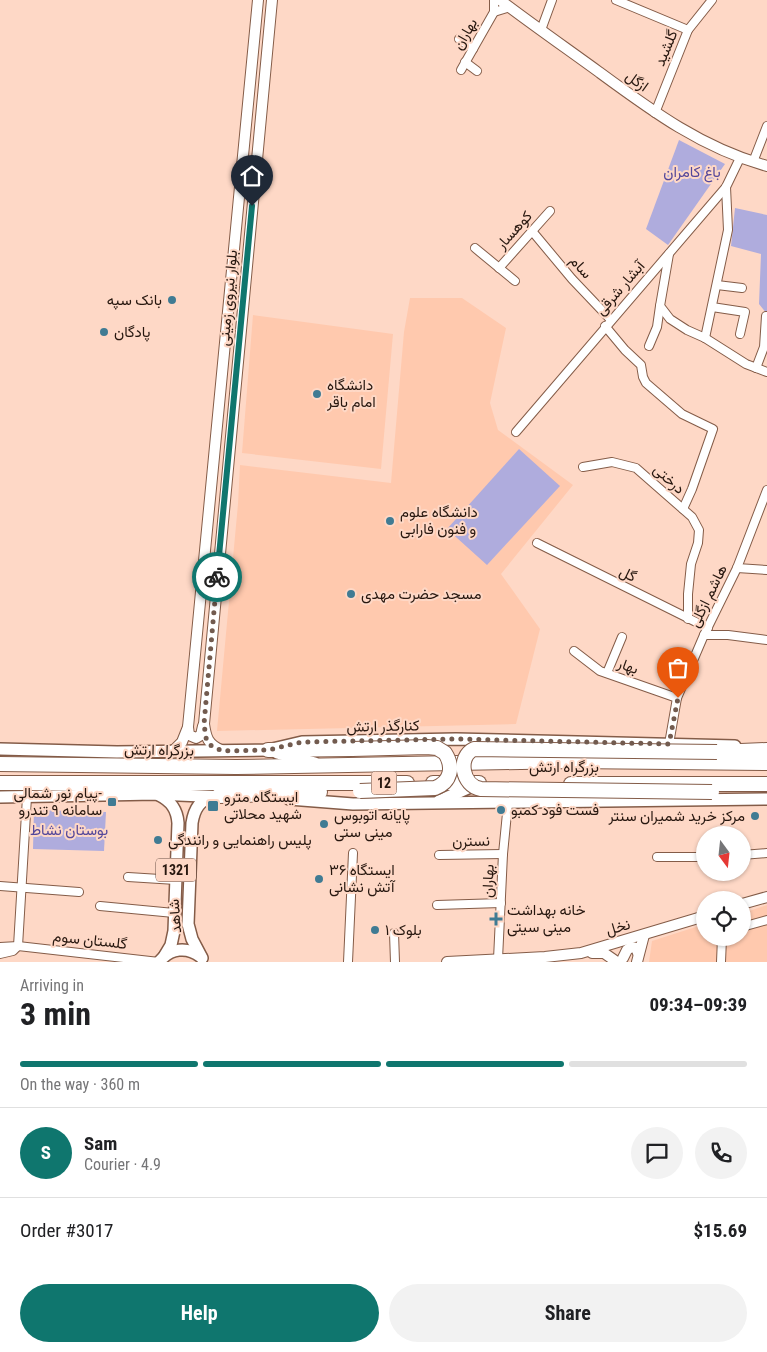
<!DOCTYPE html>
<html lang="en">
<head>
<meta charset="utf-8">
<style>
	:root { --surface:#fff; --page:#f2f2f2; --text:#202124; --muted:#757577; --line:#e0e0e0; --accent:#0f766e }
	body { margin:0; font-family:"Roboto Condensed",Vazirmatn,sans-serif; background:var(--page); color:var(--text); height:100vh; display:flex; flex-direction:column; font-size:19px; white-space:nowrap }
	* { box-sizing:border-box; margin:0 }
	p { font-size:16px; color:var(--muted) }
	.icon { flex:none; width:28px; height:28px; fill:none; stroke:currentColor; stroke-width:2; stroke-linecap:round; stroke-linejoin:round }
	.map { position:relative; height:962px; overflow:hidden }
	.side { display:flex; flex-direction:column; background:var(--surface); flex:1 }
	.side>* { flex:none }
	.needle { width:32px; rotate:165deg }
	.controls { position:absolute; left:696px; top:826px; display:grid; gap:10px }
	.controls a { display:grid; place-items:center; width:55px; height:55px; border-radius:50%; background:var(--surface); box-shadow:0 1px 4px #0004; font-size:25px }
	.pin { position:absolute; display:grid; place-items:center; width:42px; height:42px; color:#fff; margin:-51px -21px; border-radius:50% 50% 50% 0; rotate:-45deg; box-shadow:0 0 5px #0007 }
	.pin .icon { rotate:45deg }
	.courier { position:absolute; display:grid; place-items:center; width:50px; height:50px; margin:-25px; border:4px solid #0f766e; border-radius:50%; background:#fff; color:#222; box-shadow:0 1px 6px #0007 }
	.head em { font-style:normal; font-weight:700 }
	.head div { display:flex; flex-direction:column-reverse }
	.head { display:flex; align-items:center; justify-content:space-between; height:85px; padding:0 20px }
	h1 { font-size:32px; font-weight:700; line-height:38px }
	.bar { display:grid; grid-template-columns:repeat(4,1fr); gap:8px 5px; align-content:center; height:60px; padding:0 20px }
	.bar i { height:6px; border-radius:4px; background:var(--line) }
	.bar .current { background:var(--accent) }
	.bar p { grid-column:span 4 }
	.line { display:flex; align-items:center; gap:12px; padding:0 20px; border-top:1px solid var(--line) }
	.line div { flex:1 }
	.round { display:grid; place-items:center; flex:none; width:52px; height:52px; border-radius:26px; background:var(--page) }
	.cta { display:flex; gap:10px; margin-top:auto; padding:10px 20px }
	.cta a { flex:1; height:58px; border-radius:30px; background:var(--accent); color:#fff; font-size:20px; font-weight:700; line-height:58px; text-align:center }
	.cta a+a { background:var(--page); color:var(--text) }
	.map>svg:first-child { display:block }
	.built { fill:#ffc9ae }
	.green { fill:#afacdd }
	.lines { fill:none; stroke-linecap:round; stroke-linejoin:round }
	.street-casing { stroke:#845c48; stroke-width:10 }
	.secondary-casing { stroke:#845c48; stroke-width:12 }
	.primary-casing { stroke:#845c48; stroke-width:14 }
	.highway-casing { stroke:#845c48; stroke-width:16 }
	.street { stroke:#fff; stroke-width:8 }
	.secondary { stroke:#fff; stroke-width:10 }
	.primary { stroke:#fff; stroke-width:11 }
	.highway { stroke:#fff; stroke-width:14 }
	.highway-bridge-casing { stroke:#845c48; stroke-width:16; stroke-linecap:butt }
	.highway-bridge { stroke:#fff; stroke-width:14 }
	.done { stroke:#725b4f; stroke-width:5; stroke-dasharray:0 9 }
	.route { stroke:#0f766e; stroke-width:6 }
	.poi-dot { fill:#407b93; stroke:#fed8c6; stroke-width:2 }
	.labels { text-anchor:middle; dominant-baseline:central; stroke-width:4; stroke-linejoin:round; paint-order:stroke }
	.shield { fill:#fed8c6; stroke:#685146; stroke-width:1 }
	.shield-label { font-size:14px; font-weight:bold; fill:#27170f }
	.street-label { font-size:15px; fill:#27170f; stroke:#fed8c6 }
	.park-label { font-size:15px; fill:#54479a; stroke:#fed8c6 }
	.poi-label { font-size:15px; fill:#27170f; stroke:#fed8c6; text-anchor:start }
</style>
</head>
<body>
<div class="map">
<svg width="767" height="962" viewBox="0 0 767 962">
	<rect width="100%" height="100%" fill="#fed8c6"/>
	<g class="built">
		<path d="M410 298H462L506 328 490 403 498 430 573 485 501 574 540 629 516 724 217 731 238 504 240 465 391 483 404 332Z"/>
		<path d="M253 315 393 334 381 469 242 453Z"/>
		<path d="M767 905V962H649L652 941 705 924V938H742L743 913Z"/>
	</g>
	<g class="green">
		<path d="M679 140 725 164 668 245 646 229Z"/>
		<path d="M735 208 767 215V314L759 304 761 254 731 246Z"/>
		<path d="M519 449 560 486 487 565 447 529Z"/>
		<path d="M34 810 106 812 104 851 33 849Z"/>
	</g>
	<g class="lines">
		<defs>
			<g id="street">
				<path d="M494 0V12L510 7"/>
				<path d="M616 0 688 30"/>
				<path d="M541 30 552 0"/>
				<path d="M459 39 473 49"/>
				<path d="M465 62 477 71"/>
				<path d="M461 70 494 12"/>
				<path d="M655 113 688 30 712 0"/>
				<path d="M753 162 767 126"/>
				<path d="M532 231 572 279 611 320"/>
				<path d="M475 248 515 281"/>
				<path d="M669 254 660 306 670 319 687 330 705 338 746 364 767 372"/>
				<path d="M499 268 550 211"/>
				<path d="M717 285 742 288"/>
				<path d="M712 307 745 312 740 334"/>
				<path d="M605 326 625 350 641 365 643 377 646 383 682 414 713 429 692 489 683 509"/>
				<path d="M705 338 728 230 726 187"/>
				<path d="M649 346 657 327 660 306"/>
				<path d="M756 368 764 347 766 316"/>
				<path d="M516 432 726 187 740 158"/>
				<path d="M583 467 612 462 636 468 692 517 699 530 698 543 691 564 688 594V619"/>
				<path d="M537 543 708 628"/>
				<path d="M737 568 767 570"/>
				<path d="M704 635H728L767 640"/>
				<path d="M574 651 600 671 677 698"/>
				<path d="M607 673 622 637"/>
				<path d="M669 744 677 698 704 635 737 568 767 490"/>
				<path d="M439 855 503 854"/>
				<path d="M742 855 767 853"/>
				<path d="M657 857H705"/>
				<path d="M128 877 176 880"/>
				<path d="M0 886 79 892"/>
				<path d="M437 905 501 903"/>
				<path d="M100 906 174 913"/>
				<path d="M742 927 767 920"/>
				<path d="M394 933 395 962"/>
				<path d="M18 946 27 797"/>
				<path d="M0 947 18 946 159 962"/>
				<path d="M0 954 13 951 18 946"/>
				<path d="M498 959 503 854 508 803"/>
				<path d="M348 962 353 853"/>
				<path d="M721 962 722 938"/>
			</g>
			<g id="secondary">
				<path d="M500 0C533 25 566 48 599 72 652 111 702 148 767 166"/>
				<path d="M188 727 189 735 196 738 201 735 203 726"/>
				<path d="M221 750C208 744 206 738 204 724L272 0"/>
				<path d="M172 752 182 742 188 727 258 0"/>
				<path d="M742 904 767 897"/>
				<path d="M592 953H604L617 962"/>
				<path d="M623 958 627 950 631 947 636 948 638 953"/>
				<path d="M447 962 545 957 581 953 705 916"/>
				<path d="M637 962 644 935"/>
			</g>
			<g id="primary">
				<path d="M0 749 117 752 268 750 302 742 456 739 735 746"/>
				<path d="M277 753 315 763"/>
				<path d="M159 795C171 801 177 809 178 823L174 931 171 945 165 955"/>
				<path d="M0 797 155 794 226 797"/>
				<path d="M289 799 353 804 767 799"/>
				<path d="M439 801 477 784"/>
				<path d="M202 958 192 939 188 924 192 823C194 810 199 800 212 797"/>
				<path d="M159 962C170 948 187 946 201 957"/>
			</g>
			<g id="highway">
				<path d="M268 750 352 749"/>
				<path d="M717 752 767 750"/>
				<path d="M0 764 236 767 572 761 767 763"/>
				<path d="M0 783H407"/>
				<path d="M433 783H479"/>
				<path d="M571 784H767"/>
				<path d="M218 796 320 792"/>
			</g>
		</defs>
		<use href="#street" class="street-casing"/>
		<use href="#secondary" class="secondary-casing"/>
		<use href="#primary" class="primary-casing"/>
		<use href="#highway" class="highway-casing"/>
		<use href="#street" class="street"/>
		<use href="#secondary" class="secondary"/>
		<use href="#primary" class="primary"/>
		<use href="#highway" class="highway"/>
		<defs>
			<g id="highway-bridge">
				<path d="M352 749 427 747 437 748 445 753C454 767 451 782 435 788L360 791"/>
				<path d="M712 792 481 789C462 786 457 757 474 749L717 752"/>
			</g>
		</defs>
		<use href="#highway-bridge" class="highway-bridge-casing"/>
		<use href="#highway-bridge" class="highway-bridge"/>
	</g>
	<g class="lines">
		<path class="done" d="M217 577 204 724 206 738 210 745 222 751 268 750 302 742 456 739 669 744 678 698"/>
		<path class="route" d="M217 577 252 206"/>
	</g>
	<g class="poi-dot">
		<circle cx="172" cy="300" r="5"/>
		<circle cx="104" cy="332" r="5"/>
		<circle cx="317" cy="394" r="5"/>
		<circle cx="390" cy="521" r="5"/>
		<circle cx="351" cy="594" r="5"/>
		<rect x="107" y="797" width="10" height="10" rx="2.5"/>
		<rect x="207" y="800" width="12" height="12" rx="2.5"/>
		<circle cx="501" cy="810" r="5"/>
		<circle cx="755" cy="816" r="5"/>
		<circle cx="324" cy="824" r="5"/>
		<circle cx="158" cy="840" r="5"/>
		<circle cx="319" cy="879" r="5"/>
		<path d="M493.5 911.5h5v5h5v5h-5v5h-5v-5h-5v-5h5z"/>
		<circle cx="375" cy="930" r="5"/>
	</g>
	<g class="labels">
		<g class="shield">
			<rect x="371.5" y="771.5" width="25" height="23" rx="4"/>
			<rect x="156" y="858.5" width="40" height="23" rx="4"/>
		</g>
		<g class="shield-label">
			<text x="384" y="783">12</text>
			<text x="176" y="870">1321</text>
		</g>
		<g class="street-label">
			<text transform="translate(465 34) rotate(-60)">بهاران</text>
			<text transform="translate(666 48) rotate(-68)">گلشید</text>
			<text transform="translate(637 81) rotate(36)">ازگل</text>
			<text transform="translate(514 230) rotate(-48)">کوهسار</text>
			<text transform="translate(581 267) rotate(48)">سام</text>
			<text transform="translate(620 288) rotate(-49)">آبشار شرقی</text>
			<text transform="translate(228 298) rotate(-85)">بلوار نیروی زمینی</text>
			<text transform="translate(669 479) rotate(42)">درختی</text>
			<text transform="translate(628 574) rotate(26)">گل</text>
			<text transform="translate(708 596) rotate(-64)">هاشم ازگلی</text>
			<text transform="translate(628 666) rotate(20)">بهار</text>
			<text transform="translate(383 726) rotate(-1)">کنارگذر ارتش</text>
			<text transform="translate(159 750) rotate(1)">بزرگراه ارتش</text>
			<text x="564" y="767">بزرگراه ارتش</text>
			<text transform="translate(471 841) rotate(-1)">نسترن</text>
			<text transform="translate(488 881) rotate(-88)">بهاران</text>
			<text transform="translate(175 916) rotate(-94)">شاهد</text>
			<text transform="translate(618 927) rotate(-16)">نخل</text>
			<text transform="translate(90 940) rotate(6)">گلستان سوم</text>
		</g>
		<g class="park-label">
			<text x="692" y="172">باغ کامران</text>
			<text x="69" y="830">بوستان نشاط</text>
		</g>
		<g class="poi-label">
			<text x="162" y="300" text-anchor="end">بانک سپه</text>
			<text x="114" y="332">پادگان</text>
			<text x="327" y="385">دانشگاه<tspan x="327" dy="17">امام باقر</tspan></text>
			<text x="400" y="512">دانشگاه علوم<tspan x="400" dy="17">و فنون فارابی</tspan></text>
			<text x="361" y="594">مسجد حضرت مهدی</text>
			<text x="102" y="793" text-anchor="end">پیام نور شمالی-<tspan x="102" dy="17">سامانه ۹ تندرو</tspan></text>
			<text x="224" y="797">ایستگاه مترو<tspan x="224" dy="17">شهید محلاتی</tspan></text>
			<text x="511" y="810">فست فود کمبو</text>
			<text x="334" y="815">پایانه اتوبوس<tspan x="334" dy="17">مینی ستی</tspan></text>
			<text x="745" y="816" text-anchor="end">مرکز خرید شمیران سنتر</text>
			<text x="168" y="840">پلیس راهنمایی و رانندگی</text>
			<text x="329" y="870">ایستگاه ۳۶<tspan x="329" dy="17">آتش نشانی</tspan></text>
			<text x="507" y="910">خانه بهداشت<tspan x="507" dy="17">مینی سیتی</tspan></text>
			<text x="385" y="930">۱ بلوک</text>
		</g>
	</g>
</svg>
<div class="controls">
<a><svg class="needle" viewBox="-14 -14 28 28"><path d="M0-13l5 13h-10z" fill="#e53935"/><path d="M0 13l5-13h-10z" fill="#757577"/></svg></a>
<a><svg class="icon" aria-label="locate" viewBox="0 0 24 24"><circle cx="12" cy="12" r="6"/><path d="M12 2v4M12 18v4M2 12h4M18 12h4"/></svg></a>
</div>
<div class="pin" style="left:678px;top:698px;background:#ea580c"><svg class="icon" aria-label="bag" viewBox="0 0 24 24"><path d="M5 8h14l-1 12H6zM9 8a3 3 0 0 1 6 0"/></svg></div>
<div class="pin" style="left:252px;top:206px;background:#1f2937"><svg class="icon" aria-label="home" viewBox="0 0 24 24"><path d="M3 11l9-7 9 7M6 9v11h12V9"/></svg></div>
<div class="courier" style="left:217px;top:577px"><svg class="icon" aria-label="bike" viewBox="0 0 24 24"><circle cx="6" cy="16" r="4"/><circle cx="18" cy="16" r="4"/><path d="M6 16l4-8h5l3 8M10 8l3 8H6M13 5h3"/></svg></div>
</div>
<section class="side">
<div class="head"><div><h1>3 min</h1><p>Arriving in</p></div><em>09:34–09:39</em></div>
<div class="bar"><i class="current"></i><i class="current"></i><i class="current"></i><i></i><p>On the way · 360 m</p></div>
<div class="line" style="height:90px"><b class="round" style="background:var(--accent);color:#fff">S</b><div><b>Sam</b><p>Courier · 4.9</p></div><a class="round"><svg class="icon" aria-label="chat" viewBox="0 0 24 24"><path d="M4 5h16v11H9l-5 4z"/></svg></a><a class="round"><svg class="icon" aria-label="phone" viewBox="0 0 24 24"><path d="M5 4h4l2 5-3 2q2 4 5 5l2-3 5 2v4C11 20 4 13 5 4z"/></svg></a></div>
<div class="line" style="height:65px"><div>Order #3017</div><b>$15.69</b></div>
<div class="cta"><a>Help</a><a>Share</a></div>
</section>
</body>
</html>
